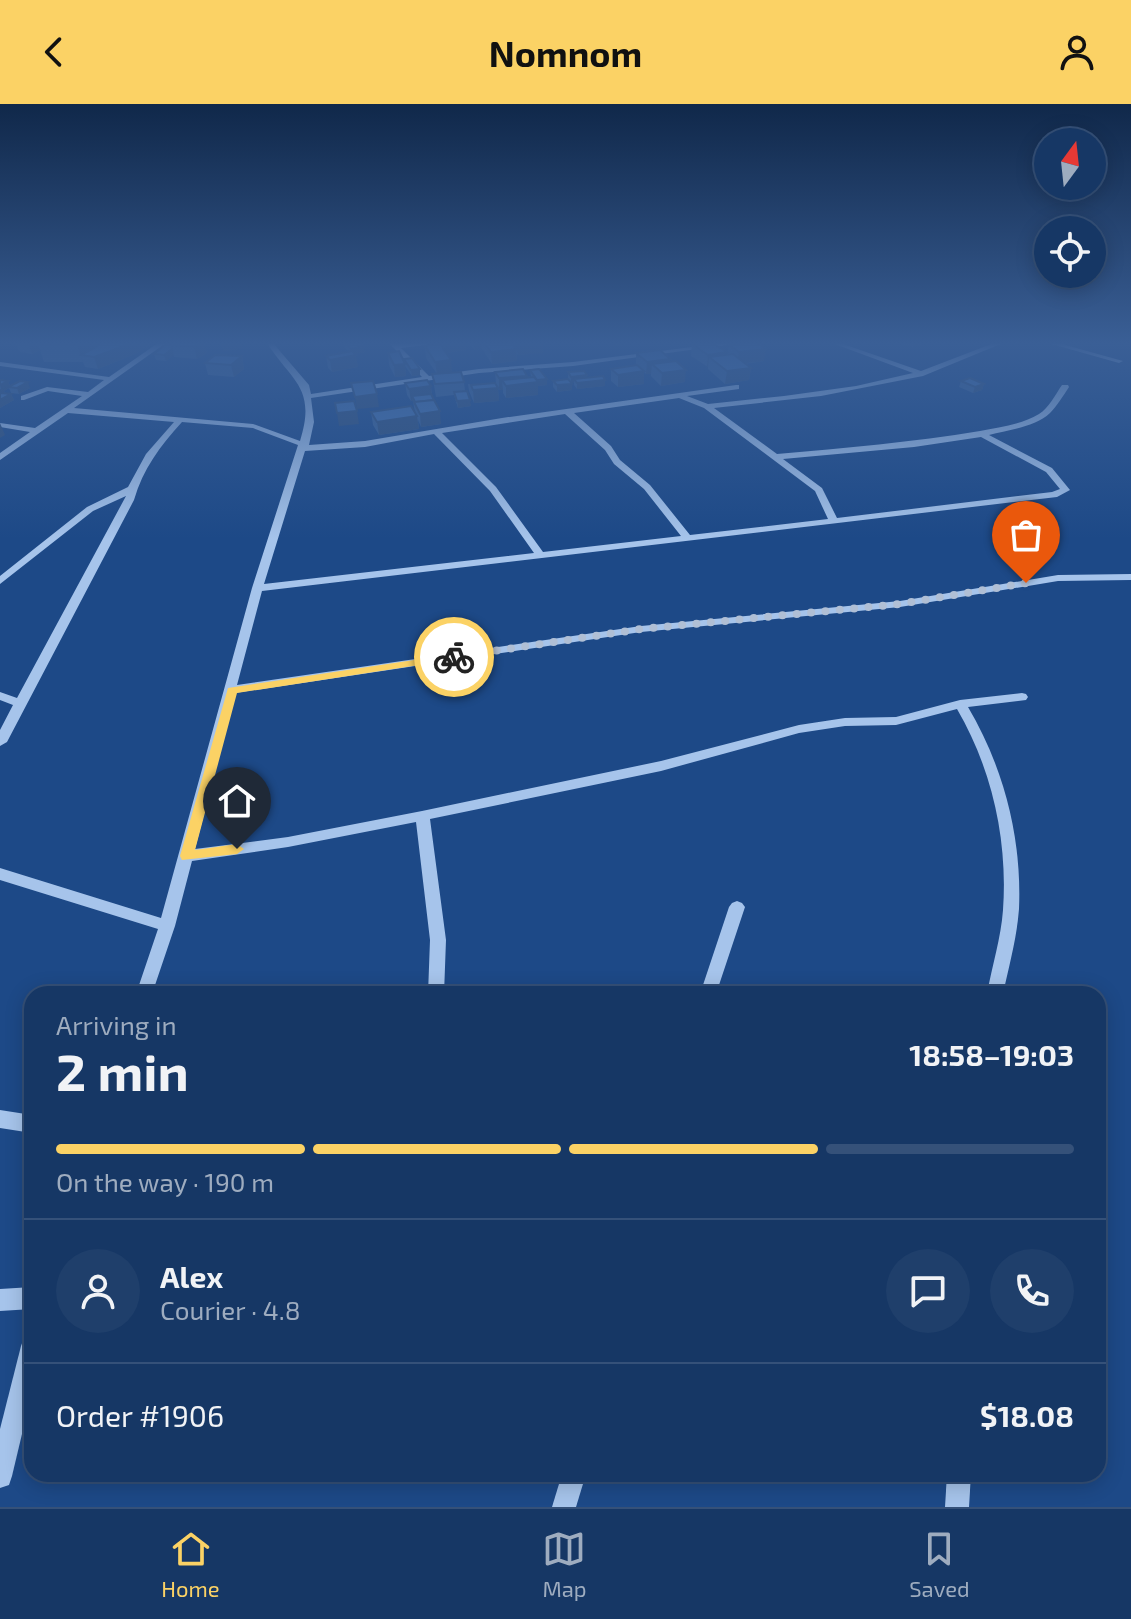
<!DOCTYPE html>
<html lang="en">
<head>
<meta charset="utf-8">
<style>
	:root { --surface:#163765; --page:#1f3f6b; --text:#f1f3f6; --muted:#9eacbf; --line:#355179; --accent:#fbd265 }
	body { margin:0; font-family:"Exo 2",sans-serif; background:var(--page); color:var(--text); height:100vh; display:flex; flex-direction:column; font-size:30px; white-space:nowrap }
	* { box-sizing:border-box; margin:0 }
	p { font-size:26px; color:var(--muted) }
	.icon { flex:none; width:44px; height:44px; fill:none; stroke:currentColor; stroke-width:2; stroke-linecap:round; stroke-linejoin:round }
	.map { position:relative; flex:1; overflow:hidden }
	.side { position:absolute; left:24px; top:882px; width:1082px; height:496px; display:flex; flex-direction:column; background:var(--surface); border-radius:24px; box-shadow:0 4px 20px #0003,0 0 0 2px var(--line) }
	.side>* { flex:none }
	.needle { width:52px; rotate:15deg }
	.fabs { position:absolute; left:1034px; top:24px; display:grid; gap:16px }
	.fabs a { display:grid; place-items:center; width:72px; height:72px; border-radius:50%; background:var(--surface); box-shadow:0 4px 20px #0003,0 0 0 2px var(--line); font-size:40px }
	.pin { position:absolute; display:grid; place-items:center; width:68px; height:68px; color:#fff; margin:-82px -34px; border-radius:50% 50% 50% 0; rotate:-45deg; box-shadow:0 0 8px #0007 }
	.pin .icon { rotate:45deg }
	.courier { position:absolute; display:grid; place-items:center; width:80px; height:80px; margin:-40px; border:6px solid #fbd265; border-radius:50%; background:#fff; color:#222; box-shadow:0 2px 10px #0007 }
	.headline em { font-style:normal; font-weight:700 }
	.headline div { display:flex; flex-direction:column-reverse }
	.headline { display:flex; align-items:center; justify-content:space-between; height:136px; padding:0 32px }
	h1 { font-size:52px; font-weight:700; line-height:60px }
	.bar { display:grid; grid-template-columns:repeat(4,1fr); gap:12px 8px; align-content:center; height:96px; padding:0 32px }
	.bar i { height:10px; border-radius:6px; background:var(--line) }
	.bar .active { background:var(--accent) }
	.bar p { grid-column:span 4 }
	.line { display:flex; align-items:center; gap:20px; padding:0 32px; border-top:2px solid var(--line) }
	.line div { flex:1 }
	.round { display:grid; place-items:center; flex:none; width:84px; height:84px; border-radius:42px; background:var(--page) }
	header { display:flex; justify-content:space-between; align-items:center; height:104px; padding:0 32px; background:var(--accent); color:#111; font-size:36px; font-weight:700 }
	.menu { display:flex; justify-content:space-around; align-items:center; height:112px; border-top:2px solid var(--line); background:var(--surface); font-size:22px; color:var(--muted) }
	.menu a { display:grid; justify-items:center; gap:4px }
	.menu .active { color:var(--accent) }
	.map>svg:first-child { display:block }
	.lines { fill:none; stroke-linecap:round; stroke-linejoin:round }
	.minor { fill:#a6c4eb; fill-rule:evenodd }
	.wall { fill:#3b6397 }
	.shaded-wall { fill:#30507b }
	.building { fill:#4573b0; stroke:#30507b; stroke-width:2 }
	.route { fill:#fbd265 }
	.done { stroke:#b0bfd5; stroke-width:8; stroke-dasharray:0 14.4 }
</style>
</head>
<body>
<header><svg class="icon" aria-label="back" viewBox="0 0 24 24"><path d="M15 5l-7 7 7 7"/></svg>Nomnom<svg class="icon" aria-label="person" viewBox="0 0 24 24"><circle cx="12" cy="8" r="4"/><path d="M4 21q1-7 8-7t8 7"/></svg></header>
<div class="map">
<svg width="1131" height="1403" viewBox="0 0 1131 1403">
	<rect width="100%" height="100%" fill="#1d4987"/>
	<g class="lines">
		<g class="minor">
			<path d="M158 239H166L74 304 253 320 300 337C317 283 291 277 267 239H273L309 281 311 290 422 273 389 239H428L425 241 401 244 429 272 479 265 573 258 724 239H741L573 262 479 269 311 294 314 318 309 341 365 337 502 314 736 281H739V285L687 292 708 300 784 292 856 282 913 269 832 239H840L921 267 994 239H1003L923 272 821 292 714 304 777 350C845 344 913 338 980 327 999 323 1021 321 1039 310 1049 304 1055 291 1062 281H1068L1069 283C1063 292 1057 302 1050 309 1035 323 1009 326 989 331L1052 364 1070 386 1057 393 262 487 237 581 641 522 900 497 1058 471 1131 470V476L1058 477 900 503 641 528 235 589 195 745 288 733 422 707 661 657 799 621 845 614 896 613 960 596 1022 589 1026 590 1028 593 1026 596 968 603C1004 664 1022 734 1019 805 1017 833 1009 862 1003 890H987C992 862 1001 834 1003 806 1008 736 992 665 957 605L896 621 845 622 799 629 661 667 430 715 446 836 444 890H428L430 836 416 718 288 743 192 757 175 822 152 890H136L158 825 0 776V764L161 814 252 484 298 341 253 324 182 318C160 342 143 365 134 396L7 638 0 642V626L13 601 0 596V588L17 594 126 392 93 407 0 480V472L87 403 128 383 146 350 174 318 68 309 0 356V349L30 328 0 323V319L35 324 82 292 48 287 24 296H21V292L47 283 88 288 104 276 0 262V258L109 273ZM679 294 704 304 815 387 828 415 690 431 650 381 620 356 611 342 574 309ZM565 310 605 346 614 360 644 385 681 432 543 448 496 383 442 329ZM434 330 490 387 534 449 264 480 305 347 365 343ZM981 333 1046 368 1060 385 1052 388 837 414 822 384 783 355 914 343Z"/>
			<path d="M1048 239H1058L1123 257 1119 259Z"/>
			<path d="M737 797 742 799 745 803 716 890H700L729 803 732 799Z"/>
			<path d="M0 1006 32 1011V1029L0 1024Z"/>
			<path d="M32 1183V1205L0 1207V1185Z"/>
			<path d="M32 1231V1288L12 1372 9 1381 0 1384V1325L21 1242 24 1234Z"/>
			<path d="M562 1370H586L576 1403H552Z"/>
			<path d="M947 1370H971L969 1403H945Z"/>
		</g>
	</g>
	<g class="wall">
		<path d="M15 239H152L135 250 98 265 85 263 83 258H44L40 246 32 250 20 248Z"/>
		<path d="M174 239H204L207 249 197 255 174 253V251L166 257 156 256 154 250Z"/>
		<path d="M344 239 365 248 355 250 358 263 332 268 328 264 326 252 349 247 345 244Z"/>
		<path d="M436 239H466V246L446 249 452 268 437 270 426 254 425 242 437 240Z"/>
		<path d="M467 239H543V249L518 251 517 250V257L492 260 482 245 475 246Z"/>
		<path d="M899 239H925L913 243Z"/>
		<path d="M692 240 727 251 729 241 764 257 745 260 751 264 749 276 725 280 708 265V263L691 252Z"/>
		<path d="M388 249 404 258V255L420 271 412 272 405 262 406 272 395 273 389 261Z"/>
		<path d="M636 249 670 258 685 278 661 282 651 272V270H646L644 268V280L618 283 611 277V265L636 261Z"/>
		<path d="M242 252 244 265 234 273 208 271 205 259Z"/>
		<path d="M530 266 547 275V281L538 282V291L506 294 503 289V286H499L498 284 499 297 474 299 469 287 468 280H496L495 268 531 273Z"/>
		<path d="M568 268 587 271V274L605 282 577 285 574 281V279H571L572 286 557 288 553 283V277H570L568 275Z"/>
		<path d="M432 270 464 278 465 287 471 302 458 304 454 291 436 293Z"/>
		<path d="M0 276 8 277 10 282 30 284 19 290 11 289 9 284 4 287 5 289 11 290 14 296 0 304Z"/>
		<path d="M961 277 984 280 982 286 973 289 959 283Z"/>
		<path d="M405 279 431 282 432 292 441 320 421 323 418 316 419 325 379 331 373 321 371 308 415 309 413 297H411L407 291Z"/>
	</g>
	<g class="shaded-wall">
		<path d="M28 239H48L38 240 40 246 32 250Z"/>
		<path d="M80 239H109L81 251 83 258 77 240Z"/>
		<path d="M132 239H152L135 250 98 265 94 253Z"/>
		<path d="M201 239H204L207 249 197 255 194 243Z"/>
		<path d="M221 239H241L243 245 223 247Z"/>
		<path d="M315 239H335L316 241Z"/>
		<path d="M444 239H466V246L445 249Z"/>
		<path d="M474 239H482V245L475 246Z"/>
		<path d="M516 239H543V249L518 251Z"/>
		<path d="M613 239H635L613 242Z"/>
		<path d="M914 239H925L913 243Z"/>
		<path d="M364 242 365 248 352 251 351 245Z"/>
		<path d="M172 245 174 251 166 257 164 251Z"/>
		<path d="M516 245 517 257 492 260 491 248Z"/>
		<path d="M766 245 764 257 737 260 739 248Z"/>
		<path d="M727 248 726 260 709 253 708 263H707L708 251Z"/>
		<path d="M356 251 358 263 332 268 330 256Z"/>
		<path d="M242 252 244 265 234 273 231 261Z"/>
		<path d="M670 255 669 267 652 260 651 270H646L647 258Z"/>
		<path d="M451 256 452 268 437 270 435 258Z"/>
		<path d="M405 260 406 272 395 273 394 261Z"/>
		<path d="M751 264 749 276 725 280 727 267Z"/>
		<path d="M420 265V271L412 272 411 266Z"/>
		<path d="M686 266 685 278 661 282 662 269Z"/>
		<path d="M644 267V280L618 283V271Z"/>
		<path d="M587 271V277L574 275V279H571V273Z"/>
		<path d="M527 272V279L547 275V281L538 282V291L506 294V282L502 276 503 286H499V274Z"/>
		<path d="M605 276V282L577 285V279Z"/>
		<path d="M8 277 10 283H8L9 284 4 287 5 290 0 293V285H1L0 281Z"/>
		<path d="M28 278 30 284 19 290 17 284Z"/>
		<path d="M572 280V286L557 288V281Z"/>
		<path d="M984 280 982 286 973 289 975 283Z"/>
		<path d="M431 282 432 294 412 292 413 297H411L409 285Z"/>
		<path d="M498 284 499 297 474 299 473 286Z"/>
		<path d="M11 290 14 296 0 304V296Z"/>
		<path d="M377 290 379 303 357 305 355 293Z"/>
		<path d="M470 296 471 302 458 304 457 297Z"/>
		<path d="M357 307 359 320 339 322 337 309Z"/>
		<path d="M440 307 441 320 421 323 420 310Z"/>
		<path d="M417 312 419 325 379 331 377 318Z"/>
		<path d="M0 319 5 331 0 334Z"/>
	</g>
	<g class="building">
		<path d="M42 239H80L77 240H38Z"/>
		<path d="M103 239H132L94 253 81 251Z"/>
		<path d="M167 239H174L171 241 172 245 164 251 154 250Z"/>
		<path d="M175 239H201L194 243 171 241Z"/>
		<path d="M345 239H360L364 242 351 245Z"/>
		<path d="M484 239H511L516 245 491 248Z"/>
		<path d="M700 239H712L727 248 708 251 692 240Z"/>
		<path d="M746 239H757L766 245 739 248 729 241Z"/>
		<path d="M440 240 451 256 435 258 425 242Z"/>
		<path d="M660 246 670 255 647 258 636 249Z"/>
		<path d="M352 247 356 251 330 256 326 252Z"/>
		<path d="M399 247 405 260 394 261 388 249Z"/>
		<path d="M733 250 751 264 727 267 709 253Z"/>
		<path d="M215 251 242 252 231 261 205 259Z"/>
		<path d="M412 254 420 265 411 266 404 255Z"/>
		<path d="M676 257 686 266 662 269 652 260Z"/>
		<path d="M637 261 644 267 618 271 611 265Z"/>
		<path d="M523 265 527 272 499 274 495 268Z"/>
		<path d="M539 265 547 275 537 276 530 266Z"/>
		<path d="M584 267 587 271 571 273 568 268Z"/>
		<path d="M461 268 464 278 435 280 432 270Z"/>
		<path d="M603 272 605 276 577 279 574 275Z"/>
		<path d="M534 273 538 278 506 282 502 276Z"/>
		<path d="M970 274 984 280 975 283 961 277Z"/>
		<path d="M568 275 572 280 557 281 553 277Z"/>
		<path d="M0 276 8 277 0 281Z"/>
		<path d="M427 276 431 282 409 285 405 279Z"/>
		<path d="M20 277 28 278 17 284 8 283Z"/>
		<path d="M373 277 377 290 355 293 351 279Z"/>
		<path d="M495 279 498 284 473 286 471 281Z"/>
		<path d="M467 287 470 296 457 297 454 288Z"/>
		<path d="M0 289H1L11 290 0 296Z"/>
		<path d="M431 290 434 296 415 298 412 292Z"/>
		<path d="M434 296 440 307 420 310 414 298Z"/>
		<path d="M354 297 357 307 337 309 335 299Z"/>
		<path d="M411 302 417 312 377 318 371 308Z"/>
	</g>
	<linearGradient id="sky" x2="0" y2="1"><stop stop-color="#10284a"/><stop offset="0.55" stop-color="#3a5f96"/><stop offset="1" stop-color="#3a5f96" stop-opacity="0"/></linearGradient>
	<rect width="1131" height="435" fill="url(#sky)"/>
	<path class="route" d="M454 550 458 555 237 589 195 746 237 740 244 745 237 750 182 756 180 752 228 584Z"/>
	<g class="lines">
		<path class="done" d="M454 553 641 525 900 500 1026 479"/>
	</g>
</svg>
<div class="fabs">
<a><svg class="needle" viewBox="-14 -14 28 28"><path d="M0-13l5 13h-10z" fill="#e53935"/><path d="M0 13l5-13h-10z" fill="#9eacbf"/></svg></a>
<a><svg class="icon" aria-label="locate" viewBox="0 0 24 24"><circle cx="12" cy="12" r="6"/><path d="M12 2v4M12 18v4M2 12h4M18 12h4"/></svg></a>
</div>
<div class="pin" style="left:1026px;top:479px;background:#ea580c"><svg class="icon" aria-label="bag" viewBox="0 0 24 24"><path d="M5 8h14l-1 12H6zM9 8a3 3 0 0 1 6 0"/></svg></div>
<div class="pin" style="left:237px;top:745px;background:#1f2937"><svg class="icon" aria-label="home" viewBox="0 0 24 24"><path d="M3 11l9-7 9 7M6 9v11h12V9"/></svg></div>
<div class="courier" style="left:454px;top:553px"><svg class="icon" aria-label="bike" viewBox="0 0 24 24"><circle cx="6" cy="16" r="4"/><circle cx="18" cy="16" r="4"/><path d="M6 16l4-8h5l3 8M10 8l3 8H6M13 5h3"/></svg></div>
<section class="side">
<div class="headline"><div><h1>2 min</h1><p>Arriving in</p></div><em>18:58–19:03</em></div>
<div class="bar"><i class="active"></i><i class="active"></i><i class="active"></i><i></i><p>On the way · 190 m</p></div>
<div class="line" style="height:144px"><a class="round"><svg class="icon" aria-label="person" viewBox="0 0 24 24"><circle cx="12" cy="8" r="4"/><path d="M4 21q1-7 8-7t8 7"/></svg></a><div><b>Alex</b><p>Courier · 4.8</p></div><a class="round"><svg class="icon" aria-label="chat" viewBox="0 0 24 24"><path d="M4 5h16v11H9l-5 4z"/></svg></a><a class="round"><svg class="icon" aria-label="phone" viewBox="0 0 24 24"><path d="M5 4h4l2 5-3 2q2 4 5 5l2-3 5 2v4C11 20 4 13 5 4z"/></svg></a></div>
<div class="line" style="height:104px"><div>Order #1906</div><b>$18.08</b></div>
</section>
</div>
<nav class="menu">
<a class="active"><svg class="icon" aria-label="home" viewBox="0 0 24 24"><path d="M3 11l9-7 9 7M6 9v11h12V9"/></svg>Home</a>
<a><svg class="icon" aria-label="map" viewBox="0 0 24 24"><path d="M3 6l6-2 6 2 6-2v14l-6 2-6-2-6 2zM9 4v14M15 6v14"/></svg>Map</a>
<a><svg class="icon" aria-label="saved" viewBox="0 0 24 24"><path d="M7 4h10v16l-5-4-5 4z"/></svg>Saved</a>
</nav>
</body>
</html>
